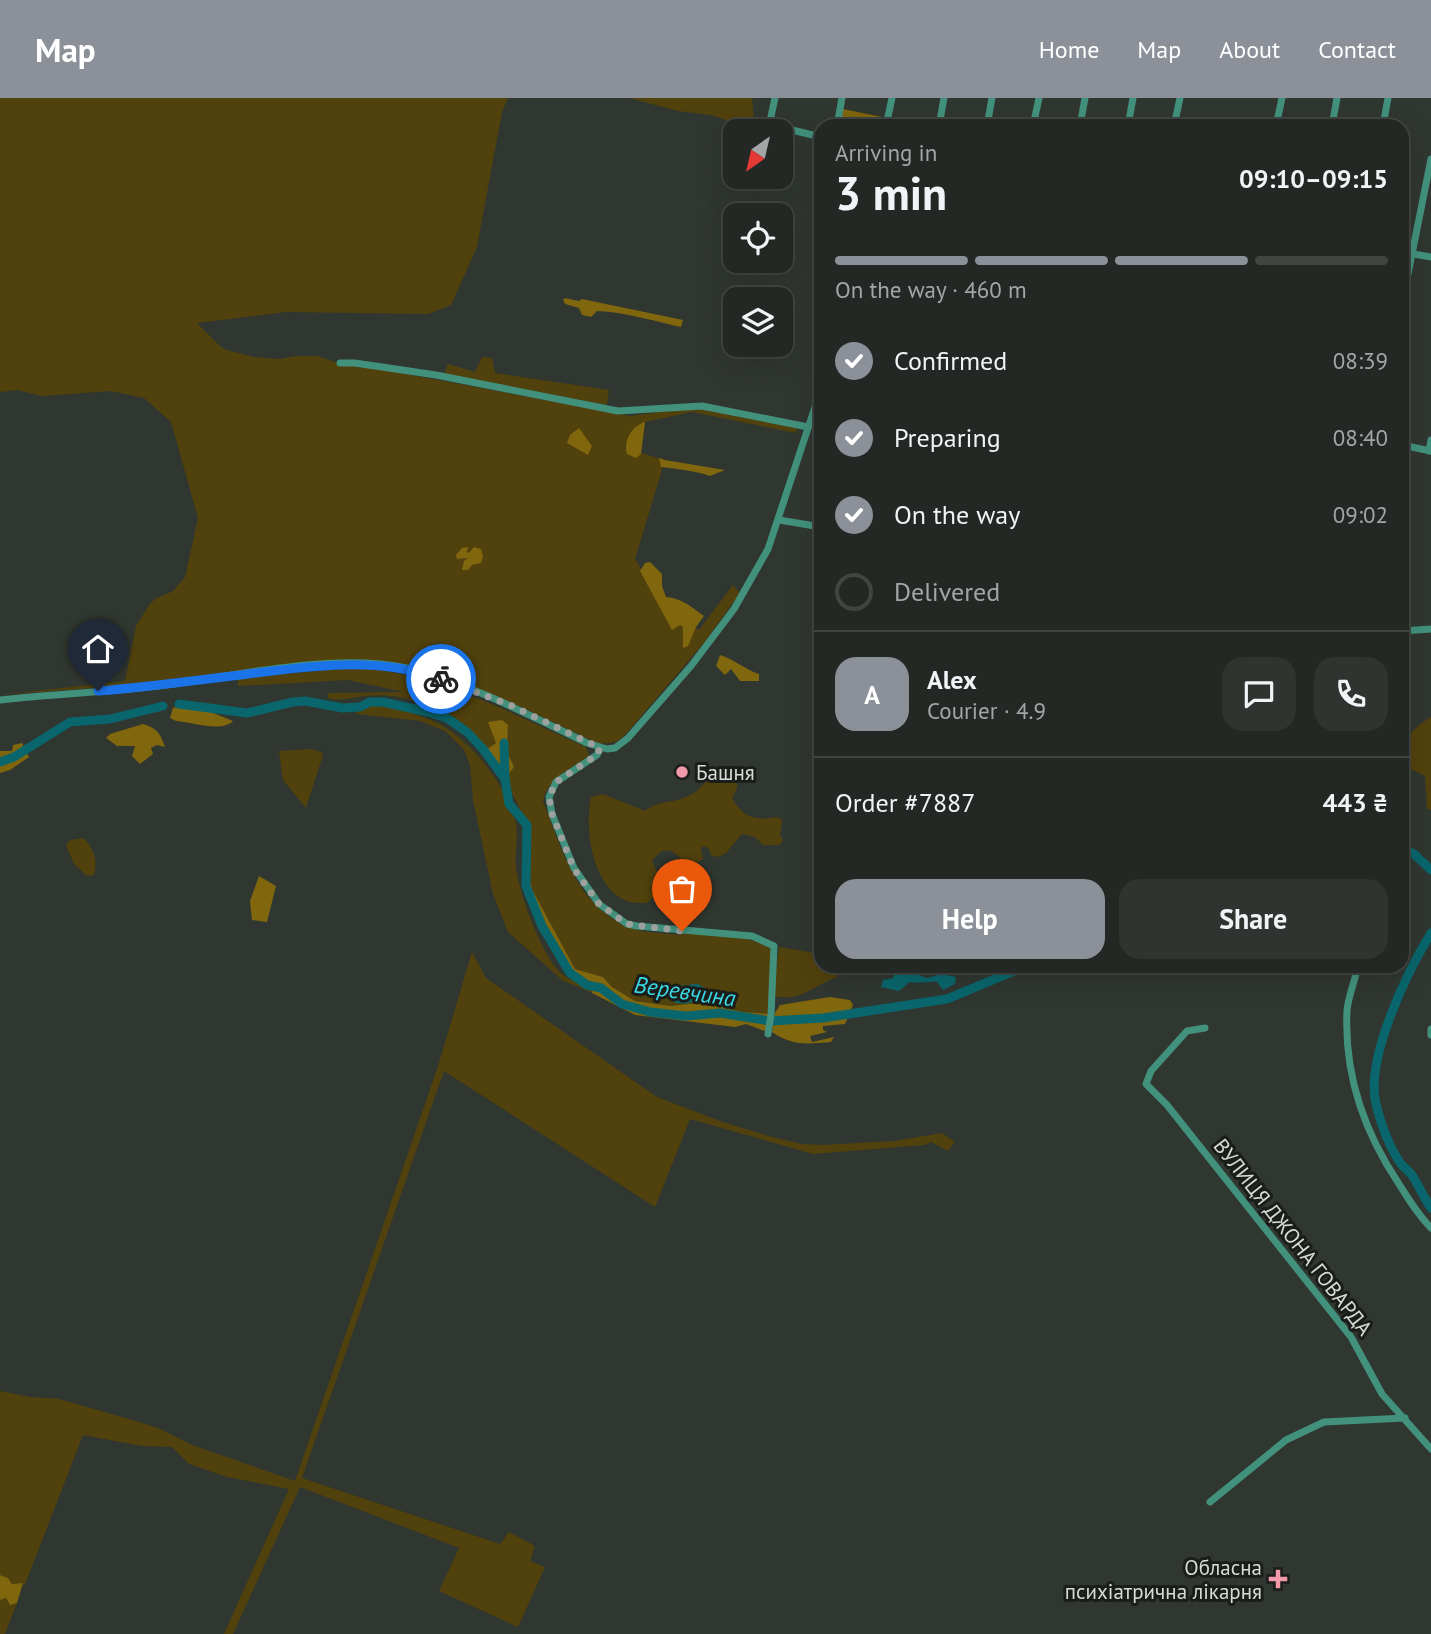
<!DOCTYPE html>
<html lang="en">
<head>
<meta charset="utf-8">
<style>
	:root { --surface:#242824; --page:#303431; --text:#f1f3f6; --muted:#a3a6a6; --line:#414441; --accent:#8c9099 }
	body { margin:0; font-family:"PT Sans",sans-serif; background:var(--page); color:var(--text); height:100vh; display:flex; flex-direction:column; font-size:26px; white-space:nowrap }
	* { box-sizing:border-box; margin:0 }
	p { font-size:23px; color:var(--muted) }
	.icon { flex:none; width:38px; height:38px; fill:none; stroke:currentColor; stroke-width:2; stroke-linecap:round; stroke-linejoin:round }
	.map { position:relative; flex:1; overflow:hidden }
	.sheet { position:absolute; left:814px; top:21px; width:595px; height:854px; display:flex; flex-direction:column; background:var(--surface); border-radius:21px; box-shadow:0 7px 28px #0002,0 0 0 2px var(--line) }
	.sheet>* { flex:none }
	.needle { width:46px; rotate:214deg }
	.tools { position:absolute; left:723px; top:21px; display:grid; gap:14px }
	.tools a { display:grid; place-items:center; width:70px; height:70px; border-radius:14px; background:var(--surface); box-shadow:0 7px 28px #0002,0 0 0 2px var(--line); font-size:35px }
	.pin { position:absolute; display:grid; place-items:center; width:60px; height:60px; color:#fff; margin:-72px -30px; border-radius:50% 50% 50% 0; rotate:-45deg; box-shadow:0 0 7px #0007 }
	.pin .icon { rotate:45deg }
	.courier { position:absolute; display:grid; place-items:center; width:70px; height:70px; margin:-35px; border:5px solid #1a73e8; border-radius:50%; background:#fff; color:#222; box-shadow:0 2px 9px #0007 }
	.headline em { font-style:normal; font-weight:800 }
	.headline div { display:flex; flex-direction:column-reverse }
	.headline { display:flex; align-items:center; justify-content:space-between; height:119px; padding:0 21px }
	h1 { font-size:46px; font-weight:800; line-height:52px }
	.bar { display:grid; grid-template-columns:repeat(4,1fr); gap:10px 7px; align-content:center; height:84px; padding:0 21px }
	.bar i { height:9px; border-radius:5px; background:var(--line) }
	.bar .active { background:var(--accent) }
	.bar p { grid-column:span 4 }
	.line { display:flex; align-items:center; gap:18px; padding:0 21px; border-top:2px solid var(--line) }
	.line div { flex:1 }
	.round { display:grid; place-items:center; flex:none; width:74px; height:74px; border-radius:21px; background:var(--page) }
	ol { padding:0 21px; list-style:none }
	li { display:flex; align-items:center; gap:21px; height:77px }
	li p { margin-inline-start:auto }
	li .icon { padding:7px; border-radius:50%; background:var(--accent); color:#fff; stroke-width:4 }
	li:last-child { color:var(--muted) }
	li i { width:38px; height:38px; border:4px solid var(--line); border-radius:50% }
	.button { display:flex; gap:14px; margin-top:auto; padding:14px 21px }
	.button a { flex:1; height:80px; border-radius:21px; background:var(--accent); color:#fff; font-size:28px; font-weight:800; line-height:80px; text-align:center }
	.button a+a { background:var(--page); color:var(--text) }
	header { display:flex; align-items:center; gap:42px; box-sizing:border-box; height:98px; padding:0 35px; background:var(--accent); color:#fff }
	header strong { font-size:33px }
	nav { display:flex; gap:38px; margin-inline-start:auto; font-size:24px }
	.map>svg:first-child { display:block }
	.green { fill:#51410d }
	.forest { fill:#80660d }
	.water { fill:#09666c }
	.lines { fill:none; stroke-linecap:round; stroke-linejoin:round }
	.river { stroke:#09666c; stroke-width:9 }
	.minor { stroke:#42917d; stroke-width:7 }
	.done { stroke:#9da19d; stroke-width:7; stroke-dasharray:0 12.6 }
	.route { stroke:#1a73e8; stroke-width:9 }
	.poi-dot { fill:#f39aaa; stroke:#1a1d1a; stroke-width:2.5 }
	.labels { text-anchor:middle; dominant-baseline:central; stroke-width:6; stroke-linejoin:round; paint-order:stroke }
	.poi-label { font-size:21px; fill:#d7dbd7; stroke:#1a1d1a; text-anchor:start }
	.street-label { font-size:21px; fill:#d7dbd7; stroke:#1a1d1a }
	.water-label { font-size:23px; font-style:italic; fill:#3ad9e4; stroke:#1a1d1a }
</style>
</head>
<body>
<header>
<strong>Map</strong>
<nav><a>Home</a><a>Map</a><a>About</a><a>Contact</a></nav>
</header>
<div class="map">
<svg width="1431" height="1536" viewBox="0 0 1431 1536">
	<rect width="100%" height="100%" fill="#303630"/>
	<g class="green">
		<path d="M0 0H508L502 14 477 149 451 207 428 216 286 214 197 225 221 249 227 252 254 259 279 261 297 258H318L343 267 363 268 630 318 688 310 705 311 797 330 796 335 692 314 645 324 641 355 665 362 635 461 658 498 699 532 733 487 740 495 703 546 624 638 616 644 598 646 530 613 478 591 429 572 395 565 315 563 132 587 0 597 125 583 136 528 149 507 155 501 173 493 185 479 198 420 171 324 144 300 111 293 42 298 17 292 0 294Z"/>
		<path d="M629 0H752L754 21 768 29 744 28 711 17 678 13Z"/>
		<path d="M482 259 492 260 495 275 609 292 607 307 444 276 448 266 475 274Z"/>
		<path d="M351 570C437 573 509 615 586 649L589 658C572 670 547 681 543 703 561 749 576 806 626 828 641 835 663 835 680 837L678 834C703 837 753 835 771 852L770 916 742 914 704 904 671 908 635 903 612 889 603 879 575 871 533 793 527 775 530 731 512 695 508 677 514 669 507 654 508 627 496 645 486 652C456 621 413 592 367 598 351 599 346 603 329 601L327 595 402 594 399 593 348 582 238 588V582L233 581Z"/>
		<path d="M361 603C387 610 420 614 443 628 475 647 507 689 516 726 519 739 514 755 516 769 518 794 543 860 562 876 570 882 582 886 591 891L592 895 562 882 508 834 493 796 473 702 470 667 464 652 445 633 420 623 356 616Z"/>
		<path d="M1431 619V712L1427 711 1425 678 1402 667C1402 642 1410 632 1431 619Z"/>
		<path d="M312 651 323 655 322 660 306 710 283 682 279 653Z"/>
		<path d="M720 671H730L737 676V690L732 700C743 720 756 723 777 719L782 722 780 738 783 742 779 747H763L755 739 742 736 726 755 718 759 711 757 709 751 704 748 701 750 703 761 692 768 693 775 688 783 682 784 679 781 681 761C669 748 662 750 652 763L664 789 670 784 669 777 677 783 674 794 677 802 681 801 683 794 690 798 685 811 679 815 672 814 652 800 647 805C642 805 635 805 630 804 592 792 584 731 591 699L603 696 645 713C659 702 670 706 686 699 702 693 707 679 720 671Z"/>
		<path d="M84 740C94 752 98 761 94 777L87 778 74 766 66 747 70 742Z"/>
		<path d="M779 849 821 856V868H839L837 879C812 888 802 904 773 898Z"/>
		<path d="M472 854 486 880 657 999 720 1023 772 1039 802 1046 822 1047 894 1043 942 1035 955 1044 948 1053 931 1044 925 1047 813 1056 690 1021 655 1109 444 973 302 1380 500 1446 509 1434 535 1448 530 1463 545 1469 518 1529 439 1493 459 1450 300 1389 233 1536H224L289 1391 227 1379 189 1366 172 1349 142 1348 83 1337 24 1489 23 1485 12 1486 8 1480 0 1477V1293L30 1299 59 1301 129 1321 158 1330 192 1347 295 1383 438 968Z"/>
		<path d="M6 1500 10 1507 17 1505 5 1536H0V1502Z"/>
	</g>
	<g class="forest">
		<path d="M843 11 882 19 880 28H841Z"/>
		<path d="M565 200 579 203 582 201 683 222 681 229C653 223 625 214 597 213L591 219 582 217 579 210 565 206 563 202Z"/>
		<path d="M645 324 641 356 636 360 627 356C623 342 632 328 645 324Z"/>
		<path d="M579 330 592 348 588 357 567 345 570 337Z"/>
		<path d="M659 360 665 362 725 372 710 378C696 373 678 371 661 369Z"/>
		<path d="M468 449 467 454 469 455 474 449 481 451 483 459 481 465 472 467 468 472H462L464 463 468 460 457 461 456 457 462 450Z"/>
		<path d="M650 464 662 476V488L666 499C681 500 692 509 704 518L696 529 688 548 683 550V529L680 527 672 532 640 473 645 465Z"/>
		<path d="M720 557C734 561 744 571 759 576V583H740L731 571 725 577 716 568Z"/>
		<path d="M177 609 211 614 233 623C221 635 192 624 176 623L170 620 173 610Z"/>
		<path d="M502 622 508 627 507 654 514 669 508 677 502 675 486 652 496 645 488 624Z"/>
		<path d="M143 626C158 631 160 635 165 649L157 647 151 650 153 656 140 666 132 658 135 648H117L106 640 110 636Z"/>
		<path d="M22 645 29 659 10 672 0 675V653H12L13 647Z"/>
		<path d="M527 775 533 793 575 871 603 879 612 889 635 903 671 908 704 904 742 914 770 916 768 928 765 933 746 926 735 929 635 917 592 895 591 891H595L608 898 607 894 578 879 564 865 532 802Z"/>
		<path d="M259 778 276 788 267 824 252 822 250 803Z"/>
		<path d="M830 899 850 902 853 907 845 926 823 928V932L827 934 810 938 812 944 834 939 831 944C809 946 791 948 772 934L775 915 780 907Z"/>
		<path d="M0 1477 8 1480 12 1486 23 1485 17 1505 10 1507 6 1500 0 1502Z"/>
	</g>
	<g class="water">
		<path d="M895 876H916L927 880 942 876 956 879 955 886 943 892 937 884C927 883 920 886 910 884L899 893 881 889 883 882 893 880Z"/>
		<path d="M698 886 706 891C699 904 686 909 672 903L669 892 677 888Z"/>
	</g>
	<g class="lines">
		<g class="river">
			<path d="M179 606 247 615 293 604 305 603 343 610 360 609 370 604H383L428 614 447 620 467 634 483 651 505 681 509 706 527 727 526 788 542 828 570 875 587 887 601 890 622 906 650 914 686 918 720 915 770 923 823 920 947 901 1026 868"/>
			<path d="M504 645 505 681"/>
			<path d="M0 664 14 659 70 624 110 621 163 608"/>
			<path d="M1402 750 1414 756 1431 772"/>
			<path d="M1431 835C1407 874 1365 961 1376 1006 1381 1026 1389 1049 1401 1066 1404 1070 1409 1073 1412 1077 1419 1088 1424 1100 1431 1110"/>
		</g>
		<g class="minor">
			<path d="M775 0 770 23 771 27 821 39"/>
			<path d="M837 28 842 0"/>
			<path d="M886 28 892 0"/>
			<path d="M939 28 944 0"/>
			<path d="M987 28 992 0"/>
			<path d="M1033 28 1039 0"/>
			<path d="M1080 28 1085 0"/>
			<path d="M1128 28 1133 0"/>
			<path d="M1174 28 1180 0"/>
			<path d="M1276 28 1282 0"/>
			<path d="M1332 28 1337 0"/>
			<path d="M1383 28 1388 0"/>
			<path d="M1402 154 1431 159"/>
			<path d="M1402 206 1431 61"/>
			<path d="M340 265H355L436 277 618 313 702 308 808 329"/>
			<path d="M1402 347 1431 353"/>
			<path d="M1429 353 1431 342"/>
			<path d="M779 422 821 429"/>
			<path d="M1402 533 1431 531"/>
			<path d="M0 602C58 595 117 594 174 586 244 576 337 555 406 570 469 585 529 617 587 645L607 651 615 650 628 640 691 568 734 511 768 451 821 291"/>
			<path d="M600 650 597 657 556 684 549 699 552 716 574 770 599 806 627 826 637 828 752 838 774 848 771 917 768 936"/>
			<path d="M1356 876C1353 888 1348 900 1347 913 1344 976 1364 1034 1399 1086 1409 1102 1418 1117 1431 1130"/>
			<path d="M1205 930 1187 933 1151 973 1146 986 1167 1007 1351 1239 1382 1296 1431 1351"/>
			<path d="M1431 931V937"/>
			<path d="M1210 1404 1286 1342 1324 1324 1405 1320"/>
		</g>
	</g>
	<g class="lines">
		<path class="done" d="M441 581 510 607 600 650 597 657 556 684 549 699 552 716 574 771 599 806 627 826 682 833"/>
		<path class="route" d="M98 593C149 589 198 582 248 576 313 568 377 558 441 581"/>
	</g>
	<g class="poi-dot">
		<circle cx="682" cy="674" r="7"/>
		<path d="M1274.5 1470.5h7v7h7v7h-7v7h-7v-7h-7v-7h7z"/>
	</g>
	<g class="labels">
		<g class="poi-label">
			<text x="696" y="674">Башня</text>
			<text x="1262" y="1469" text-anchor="end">Обласна<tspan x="1262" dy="24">психіатрична лікарня</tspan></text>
		</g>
		<g class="street-label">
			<text transform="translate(1293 1139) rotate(52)">ВУЛИЦЯ ДЖОНА ГОВАРДА</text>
		</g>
		<g class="water-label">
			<text transform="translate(685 893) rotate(8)">Веревчина</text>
		</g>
	</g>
</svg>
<div class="tools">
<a><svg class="needle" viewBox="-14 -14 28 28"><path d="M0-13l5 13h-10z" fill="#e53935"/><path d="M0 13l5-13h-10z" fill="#a3a6a6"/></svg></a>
<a><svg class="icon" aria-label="locate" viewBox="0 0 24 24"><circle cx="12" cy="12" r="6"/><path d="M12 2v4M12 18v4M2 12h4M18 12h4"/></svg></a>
<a><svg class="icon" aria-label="layers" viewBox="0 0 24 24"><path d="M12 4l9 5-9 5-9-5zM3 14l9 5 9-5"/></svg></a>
</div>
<div class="pin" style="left:682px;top:833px;background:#ea580c"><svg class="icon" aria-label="bag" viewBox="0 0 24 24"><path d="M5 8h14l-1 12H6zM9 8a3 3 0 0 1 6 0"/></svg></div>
<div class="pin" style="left:98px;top:593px;background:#1f2937"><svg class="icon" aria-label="home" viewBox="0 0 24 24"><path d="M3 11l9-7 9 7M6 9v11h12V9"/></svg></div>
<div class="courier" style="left:441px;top:581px"><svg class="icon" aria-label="bike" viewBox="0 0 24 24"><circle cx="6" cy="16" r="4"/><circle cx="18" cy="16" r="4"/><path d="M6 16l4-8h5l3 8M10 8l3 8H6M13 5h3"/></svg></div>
<section class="sheet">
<div class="headline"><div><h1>3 min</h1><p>Arriving in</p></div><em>09:10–09:15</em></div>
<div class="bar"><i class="active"></i><i class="active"></i><i class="active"></i><i></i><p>On the way · 460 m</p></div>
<ol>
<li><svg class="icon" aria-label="check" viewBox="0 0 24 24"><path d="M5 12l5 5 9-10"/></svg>Confirmed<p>08:39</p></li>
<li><svg class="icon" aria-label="check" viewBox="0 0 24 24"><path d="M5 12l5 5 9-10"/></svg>Preparing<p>08:40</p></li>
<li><svg class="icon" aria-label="check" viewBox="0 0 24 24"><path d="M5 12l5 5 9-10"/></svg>On the way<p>09:02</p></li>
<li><i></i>Delivered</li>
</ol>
<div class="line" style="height:126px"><b class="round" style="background:var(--accent);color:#fff">A</b><div><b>Alex</b><p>Courier · 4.9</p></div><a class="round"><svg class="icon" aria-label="chat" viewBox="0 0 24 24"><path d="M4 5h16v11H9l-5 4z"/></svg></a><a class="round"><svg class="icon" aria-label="phone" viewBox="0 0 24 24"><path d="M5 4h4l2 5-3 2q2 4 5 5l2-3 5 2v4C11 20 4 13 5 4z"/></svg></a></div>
<div class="line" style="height:91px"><div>Order #7887</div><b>443 ₴</b></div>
<div class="button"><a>Help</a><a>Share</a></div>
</section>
</div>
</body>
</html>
